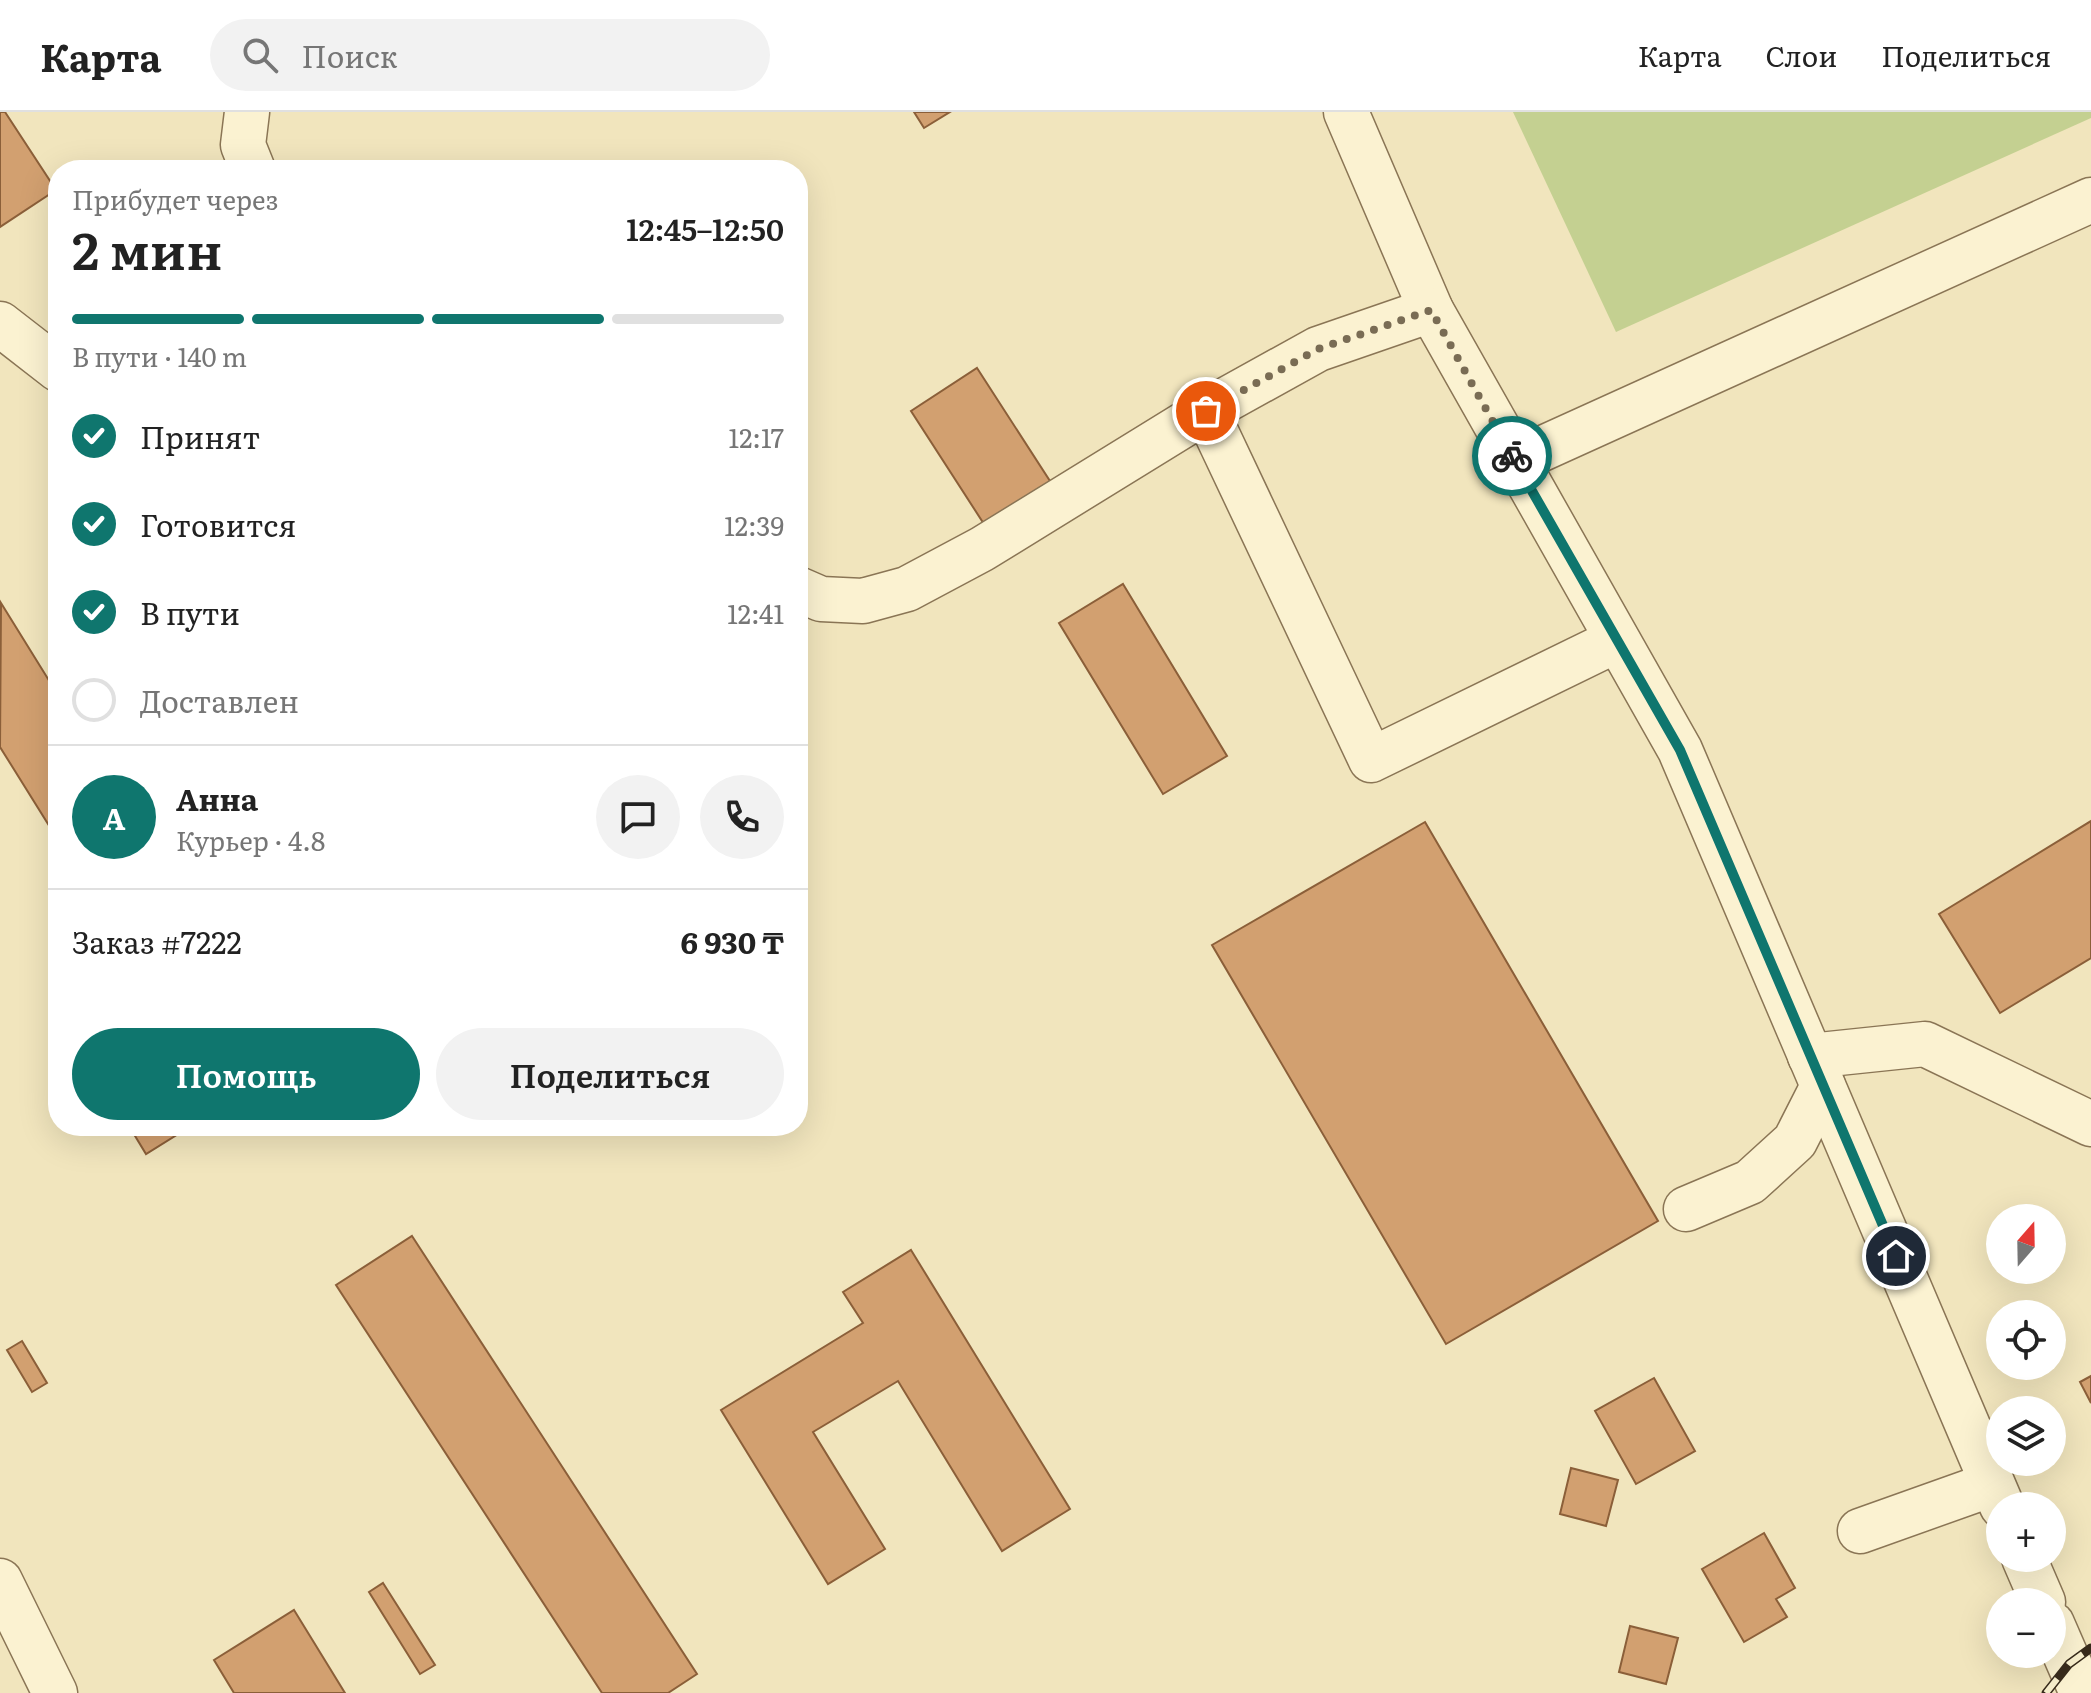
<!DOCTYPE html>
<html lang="ru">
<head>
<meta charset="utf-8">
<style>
	:root { --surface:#fff; --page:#f2f2f2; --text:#222; --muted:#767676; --line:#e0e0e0; --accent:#0f766e }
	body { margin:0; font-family:Literata,serif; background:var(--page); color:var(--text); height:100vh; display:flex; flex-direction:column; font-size:30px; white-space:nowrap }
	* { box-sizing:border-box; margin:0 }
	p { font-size:26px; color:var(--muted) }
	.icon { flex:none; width:44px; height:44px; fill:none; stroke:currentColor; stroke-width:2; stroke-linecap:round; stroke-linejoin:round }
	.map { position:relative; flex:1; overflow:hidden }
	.sheet { position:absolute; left:48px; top:48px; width:760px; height:976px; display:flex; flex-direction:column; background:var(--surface); border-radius:32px; box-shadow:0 8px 32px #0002 }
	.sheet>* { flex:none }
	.needle { width:52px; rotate:20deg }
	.tools { position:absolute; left:1986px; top:1092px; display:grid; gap:16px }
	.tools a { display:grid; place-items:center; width:80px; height:80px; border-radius:50%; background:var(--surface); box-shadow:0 8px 32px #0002; font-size:40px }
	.pin { position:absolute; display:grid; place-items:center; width:68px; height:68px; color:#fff; margin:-34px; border:4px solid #fff; border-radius:50%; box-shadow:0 2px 8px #0007 }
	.courier { position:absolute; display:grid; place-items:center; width:80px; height:80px; margin:-40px; border:6px solid #0f766e; border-radius:50%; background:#fff; color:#222; box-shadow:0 2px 10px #0007 }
	.summary em { font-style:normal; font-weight:600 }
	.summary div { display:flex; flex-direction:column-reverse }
	.summary { display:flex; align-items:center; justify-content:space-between; height:136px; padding:0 24px }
	h1 { font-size:52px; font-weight:600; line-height:60px }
	.bar { display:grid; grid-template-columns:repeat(4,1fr); gap:12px 8px; align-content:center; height:96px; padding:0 24px }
	.bar i { height:10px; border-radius:6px; background:var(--line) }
	.bar .on { background:var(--accent) }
	.bar p { grid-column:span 4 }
	.line { display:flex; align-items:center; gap:20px; padding:0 24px; border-top:2px solid var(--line) }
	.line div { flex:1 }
	.round { display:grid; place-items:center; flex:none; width:84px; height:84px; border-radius:42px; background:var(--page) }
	ol { padding:0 24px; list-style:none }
	li { display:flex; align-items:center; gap:24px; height:88px }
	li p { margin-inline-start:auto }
	li .icon { padding:8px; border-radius:50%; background:var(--accent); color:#fff; stroke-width:4 }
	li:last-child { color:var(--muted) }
	li i { width:44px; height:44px; border:4px solid var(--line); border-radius:50% }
	.action { display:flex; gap:16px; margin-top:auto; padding:16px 24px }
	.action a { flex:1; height:92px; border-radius:48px; background:var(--accent); color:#fff; font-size:32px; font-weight:600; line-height:92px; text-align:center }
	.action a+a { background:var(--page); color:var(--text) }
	header { display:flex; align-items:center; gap:48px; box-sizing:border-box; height:112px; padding:0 40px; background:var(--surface); border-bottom:2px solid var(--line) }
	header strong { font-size:38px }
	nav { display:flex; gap:44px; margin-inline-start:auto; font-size:28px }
	.search { width:560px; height:72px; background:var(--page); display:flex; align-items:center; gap:20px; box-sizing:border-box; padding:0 28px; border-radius:44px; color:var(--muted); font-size:30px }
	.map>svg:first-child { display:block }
	.green { fill:#c4d091 }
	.building { fill:#d2a070; stroke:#8b5f39; stroke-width:2 }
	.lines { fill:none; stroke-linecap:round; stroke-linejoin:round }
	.minor-casing { stroke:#8a7555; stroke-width:47 }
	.minor { stroke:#fbf2d1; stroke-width:44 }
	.rail-casing { stroke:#382b1b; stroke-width:9 }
	.rail { stroke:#f8efcd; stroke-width:6; stroke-dasharray:18; stroke-linecap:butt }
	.done { stroke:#796c54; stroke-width:8; stroke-dasharray:0 14.4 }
	.route { stroke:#0f766e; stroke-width:10 }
</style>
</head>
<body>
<header>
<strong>Карта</strong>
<div class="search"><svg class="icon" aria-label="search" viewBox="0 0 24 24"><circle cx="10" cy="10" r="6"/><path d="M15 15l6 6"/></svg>Поиск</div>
<nav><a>Карта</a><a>Слои</a><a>Поделиться</a></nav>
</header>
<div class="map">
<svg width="2091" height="1581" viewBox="0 0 2091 1581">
	<rect width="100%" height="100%" fill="#f1e5bd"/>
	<path class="green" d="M1513 0H2091V6L1616 220Z"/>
	<g class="building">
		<path d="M0 0H5L56 78 0 115Z"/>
		<path d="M914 0H950L924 16Z"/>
		<path d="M977 256 1059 383 993 426 911 299Z"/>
		<path d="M1123 472 1227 644 1163 682 1059 511Z"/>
		<path d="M1 491 58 583V728L0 635Z"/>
		<path d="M2091 709V846L2000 901 1939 802Z"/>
		<path d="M1425 710 1658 1109 1446 1232 1212 833Z"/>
		<path d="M129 1014H191L146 1042Z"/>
		<path d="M412 1124 697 1562 668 1581H602L336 1173Z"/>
		<path d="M911 1138 1070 1397 1002 1439 898 1269 813 1320 885 1437 828 1472 721 1298 863 1211 843 1180Z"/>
		<path d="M22 1229 47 1271 32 1280 7 1238Z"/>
		<path d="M2091 1264V1291L2080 1270Z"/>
		<path d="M1654 1266 1695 1339 1636 1372 1595 1299Z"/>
		<path d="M1571 1356 1618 1368 1606 1414 1560 1402Z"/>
		<path d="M1764 1421 1795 1476 1776 1487 1787 1505 1744 1530 1702 1457Z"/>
		<path d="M383 1471 435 1553 420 1562 369 1480Z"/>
		<path d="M294 1498 345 1581H234L214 1548Z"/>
		<path d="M1630 1514 1678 1526 1666 1572 1619 1560Z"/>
	</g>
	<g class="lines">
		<defs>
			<g id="minor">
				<path d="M247 0 243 33 253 58"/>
				<path d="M1346 0 1431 198 1680 638 2002 1394"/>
				<path d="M0 212 58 257"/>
				<path d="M1206 299 1371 648 1617 528"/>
				<path d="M1515 349 2091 88"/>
				<path d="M798 477 821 487 863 489 907 477 982 437 1206 299 1318 237 1431 198"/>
				<path d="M1810 944 1925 932 2091 1012"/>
				<path d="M1686 1097 1750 1070 1795 1029 1823 974"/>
				<path d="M1860 1419 1992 1372"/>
				<path d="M2024 1446 2043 1490"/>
				<path d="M0 1469 55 1581"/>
				<path d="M2052 1512 2082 1581"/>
			</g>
		</defs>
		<use href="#minor" class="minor-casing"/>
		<use href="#minor" class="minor"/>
		<defs>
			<path id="rail" d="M2046 1581 2069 1552 2091 1536"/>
		</defs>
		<use href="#rail" class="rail-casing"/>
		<use href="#rail" class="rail"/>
	</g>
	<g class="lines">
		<path class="done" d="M1206 299 1318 237 1431 198 1512 344"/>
		<path class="route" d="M1512 344 1680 638 1896 1144"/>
	</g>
</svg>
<div class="tools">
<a><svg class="needle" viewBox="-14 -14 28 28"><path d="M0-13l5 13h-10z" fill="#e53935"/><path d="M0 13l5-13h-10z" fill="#767676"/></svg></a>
<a><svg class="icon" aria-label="locate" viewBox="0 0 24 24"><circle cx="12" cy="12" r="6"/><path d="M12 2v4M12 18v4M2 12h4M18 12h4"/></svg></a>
<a><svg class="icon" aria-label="layers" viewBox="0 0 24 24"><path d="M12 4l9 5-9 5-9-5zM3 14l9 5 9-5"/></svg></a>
<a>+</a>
<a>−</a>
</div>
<div class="pin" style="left:1206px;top:299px;background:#ea580c"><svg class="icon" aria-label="bag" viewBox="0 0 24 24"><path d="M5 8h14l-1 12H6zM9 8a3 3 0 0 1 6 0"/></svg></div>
<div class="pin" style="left:1896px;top:1144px;background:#1f2937"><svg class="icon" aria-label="home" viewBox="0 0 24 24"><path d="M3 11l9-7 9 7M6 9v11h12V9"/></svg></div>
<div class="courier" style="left:1512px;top:344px"><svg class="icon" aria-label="bike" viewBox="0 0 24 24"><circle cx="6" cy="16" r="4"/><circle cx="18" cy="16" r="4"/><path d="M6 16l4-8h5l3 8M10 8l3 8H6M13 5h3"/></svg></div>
<section class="sheet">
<div class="summary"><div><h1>2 мин</h1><p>Прибудет через</p></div><em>12:45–12:50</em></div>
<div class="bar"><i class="on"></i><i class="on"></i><i class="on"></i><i></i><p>В пути · 140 m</p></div>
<ol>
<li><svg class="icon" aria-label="check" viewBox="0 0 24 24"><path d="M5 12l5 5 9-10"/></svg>Принят<p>12:17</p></li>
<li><svg class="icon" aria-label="check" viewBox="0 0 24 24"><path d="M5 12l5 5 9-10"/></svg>Готовится<p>12:39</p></li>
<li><svg class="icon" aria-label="check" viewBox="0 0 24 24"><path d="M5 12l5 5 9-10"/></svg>В пути<p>12:41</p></li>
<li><i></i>Доставлен</li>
</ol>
<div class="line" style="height:144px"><b class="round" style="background:var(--accent);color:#fff">А</b><div><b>Анна</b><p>Курьер · 4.8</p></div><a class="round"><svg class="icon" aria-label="chat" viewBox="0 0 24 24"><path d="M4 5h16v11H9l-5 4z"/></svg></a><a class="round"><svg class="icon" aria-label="phone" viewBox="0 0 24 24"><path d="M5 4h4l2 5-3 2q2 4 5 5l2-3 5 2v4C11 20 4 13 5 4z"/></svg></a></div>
<div class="line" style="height:104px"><div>Заказ #7222</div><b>6 930 ₸</b></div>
<div class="action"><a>Помощь</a><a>Поделиться</a></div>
</section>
</div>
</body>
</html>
